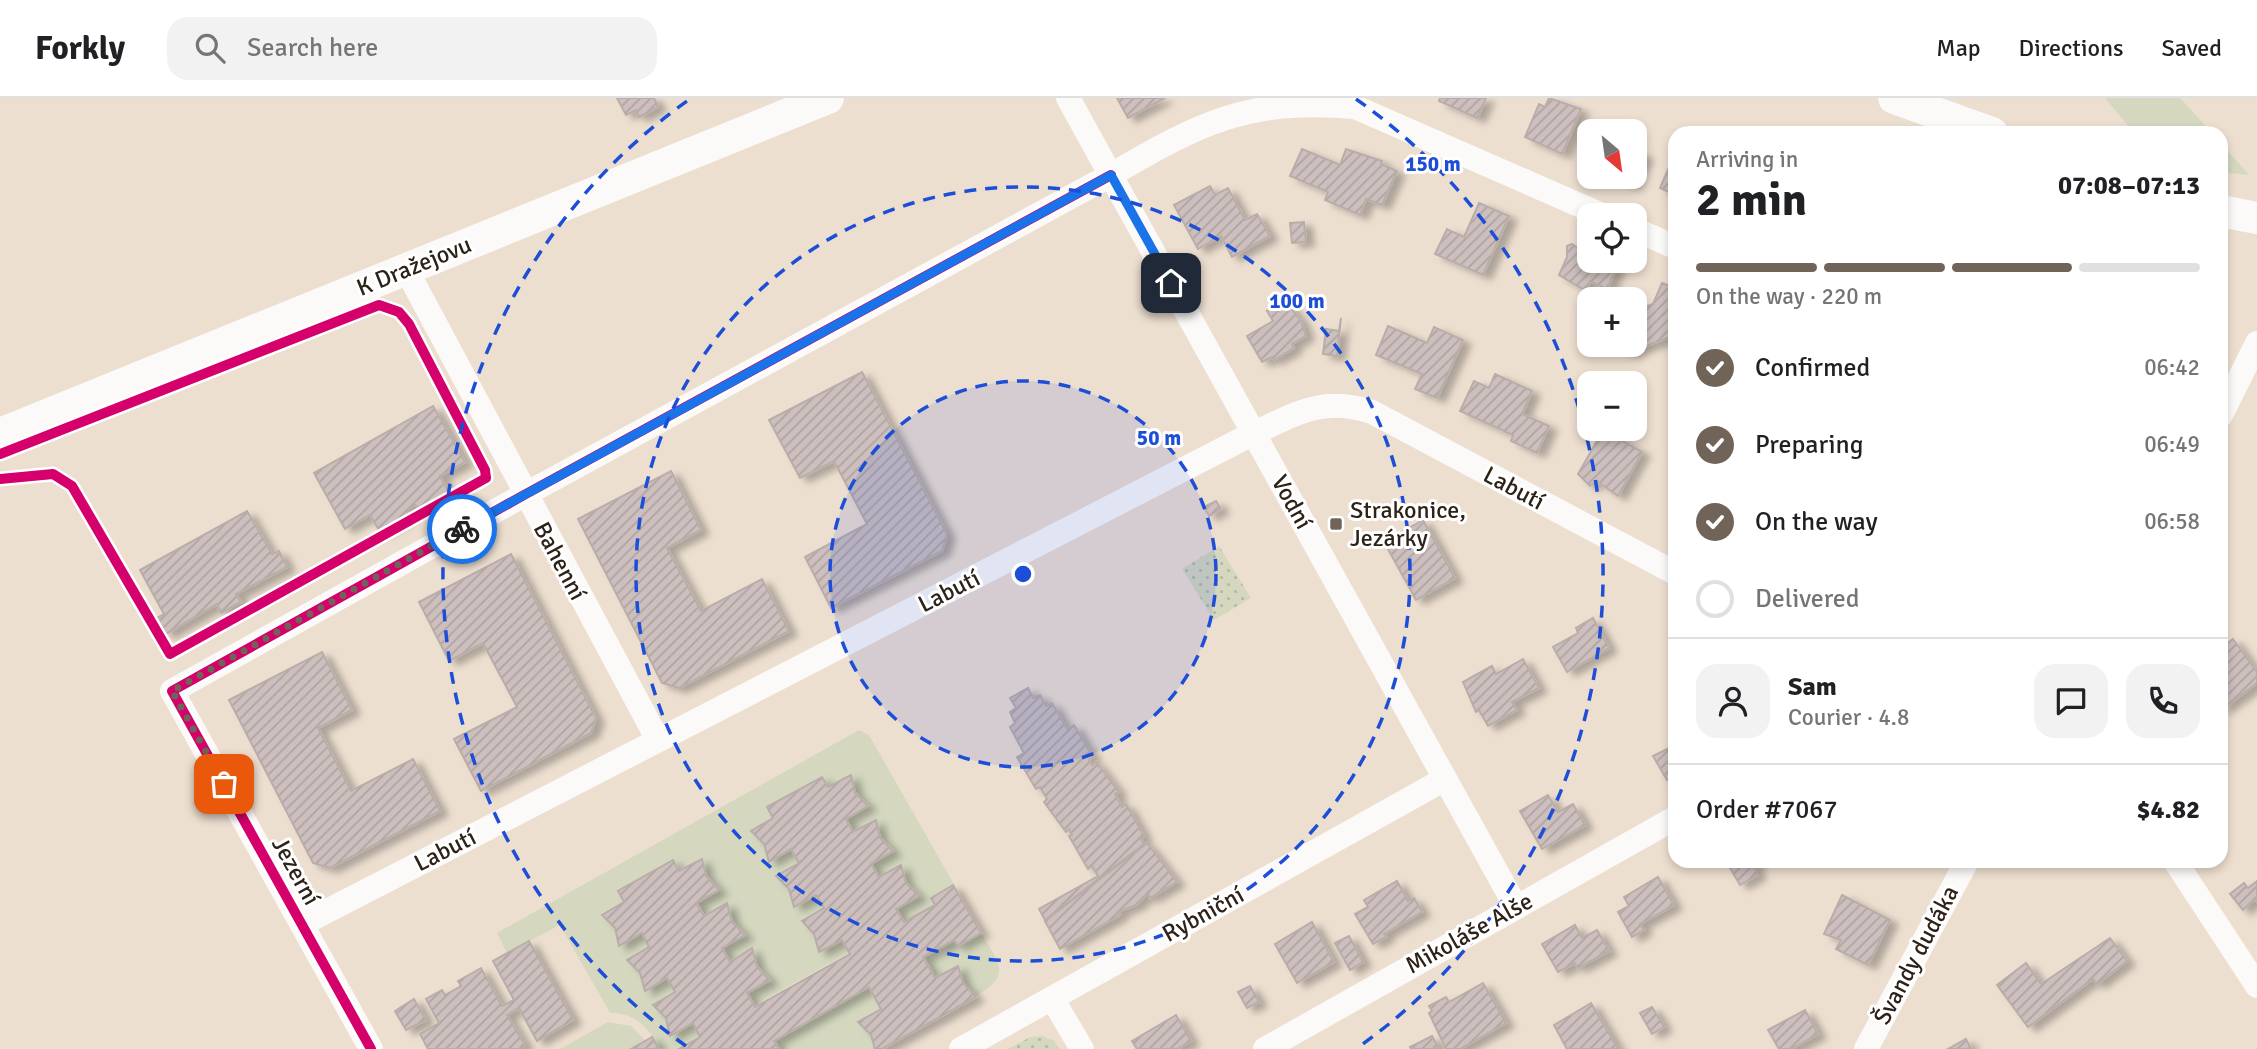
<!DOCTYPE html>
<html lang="en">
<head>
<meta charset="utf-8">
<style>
	:root { --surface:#fff; --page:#f2f2f2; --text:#202124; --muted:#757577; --line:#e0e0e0; --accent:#706458 }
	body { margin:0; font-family:Signika,sans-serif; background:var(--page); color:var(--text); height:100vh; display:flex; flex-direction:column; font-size:26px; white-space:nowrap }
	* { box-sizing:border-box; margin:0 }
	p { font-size:23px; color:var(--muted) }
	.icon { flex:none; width:38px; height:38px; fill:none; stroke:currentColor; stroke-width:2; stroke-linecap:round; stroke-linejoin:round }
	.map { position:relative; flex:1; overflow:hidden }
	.side { position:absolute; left:1668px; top:28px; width:560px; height:742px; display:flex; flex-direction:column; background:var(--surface); border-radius:21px; box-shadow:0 4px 10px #0003 }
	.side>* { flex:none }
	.needle { width:46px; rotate:151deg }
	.controls { position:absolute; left:1577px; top:21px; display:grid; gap:14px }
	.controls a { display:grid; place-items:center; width:70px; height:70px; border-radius:14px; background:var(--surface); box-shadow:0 4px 10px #0003; font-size:35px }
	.pin { position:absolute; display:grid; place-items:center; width:60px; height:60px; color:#fff; margin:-30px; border-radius:14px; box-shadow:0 4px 10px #0006 }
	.courier { position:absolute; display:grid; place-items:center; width:70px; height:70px; margin:-35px; border:5px solid #1a73e8; border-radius:50%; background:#fff; color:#222; box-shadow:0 2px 9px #0007 }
	.overview em { font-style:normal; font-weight:700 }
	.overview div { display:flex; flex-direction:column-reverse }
	.overview { display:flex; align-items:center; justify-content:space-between; height:119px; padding:0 28px }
	h1 { font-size:46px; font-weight:700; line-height:52px }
	.bar { display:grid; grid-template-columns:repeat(4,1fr); gap:10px 7px; align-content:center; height:84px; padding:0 28px }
	.bar i { height:9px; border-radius:5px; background:var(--line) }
	.bar .active { background:var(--accent) }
	.bar p { grid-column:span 4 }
	.line { display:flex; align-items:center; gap:18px; padding:0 28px; border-top:2px solid var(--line) }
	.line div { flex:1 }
	.round { display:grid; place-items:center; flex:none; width:74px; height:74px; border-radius:21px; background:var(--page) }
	ol { padding:0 28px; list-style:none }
	li { display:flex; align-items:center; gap:21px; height:77px }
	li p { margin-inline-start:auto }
	li .icon { padding:7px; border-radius:50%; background:var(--accent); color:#fff; stroke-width:4 }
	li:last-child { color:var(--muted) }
	li i { width:38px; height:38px; border:4px solid var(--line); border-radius:50% }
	header { display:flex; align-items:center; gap:42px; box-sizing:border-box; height:98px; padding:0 35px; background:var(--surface); border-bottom:2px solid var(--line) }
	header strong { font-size:33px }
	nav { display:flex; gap:38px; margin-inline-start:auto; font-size:24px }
	.search { width:490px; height:63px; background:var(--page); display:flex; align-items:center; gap:18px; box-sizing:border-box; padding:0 24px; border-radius:21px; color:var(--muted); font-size:26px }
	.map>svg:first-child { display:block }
	.green { fill:#d5d8bf }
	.park { fill:url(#park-dots) }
	.building { fill:url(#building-hatch); stroke:#b9adaa; stroke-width:2; filter:url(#shadow) }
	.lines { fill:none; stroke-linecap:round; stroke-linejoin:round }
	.minor { stroke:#fcfaf8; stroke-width:24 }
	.tertiary { stroke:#fcfaf8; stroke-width:32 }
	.cycleway-casing { stroke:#fff; stroke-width:15 }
	.cycleway { stroke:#d6006c; stroke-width:10 }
	.done { stroke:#706458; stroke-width:7; stroke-dasharray:0 12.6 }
	.route { stroke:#1a73e8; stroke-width:9 }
	.ring { fill:none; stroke:#1d4ed8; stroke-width:3.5; stroke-dasharray:12 9 }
	.poi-dot { fill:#706458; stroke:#fff; stroke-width:2.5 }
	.labels { text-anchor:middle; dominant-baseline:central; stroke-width:6; stroke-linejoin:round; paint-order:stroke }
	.street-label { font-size:24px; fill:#2c2218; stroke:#fff }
	.poi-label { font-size:24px; fill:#2c2218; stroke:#fff; text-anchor:start }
	.centre { fill:#1d4ed8; stroke:#fff; stroke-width:3.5 }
	.ring-label { font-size:21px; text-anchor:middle; font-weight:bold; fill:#1d4ed8; stroke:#fff; stroke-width:6; stroke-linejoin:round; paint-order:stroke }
</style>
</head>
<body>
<header>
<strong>Forkly</strong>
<div class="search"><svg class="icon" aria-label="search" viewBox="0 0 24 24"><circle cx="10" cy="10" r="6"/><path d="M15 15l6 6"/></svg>Search here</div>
<nav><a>Map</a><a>Directions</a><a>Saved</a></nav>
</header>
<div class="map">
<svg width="2257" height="951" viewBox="0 0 2257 951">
	<defs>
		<pattern id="park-dots" width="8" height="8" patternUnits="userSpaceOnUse" patternTransform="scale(1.75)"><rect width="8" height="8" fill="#d5d8bf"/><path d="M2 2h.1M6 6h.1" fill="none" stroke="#b7b9a3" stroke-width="1.8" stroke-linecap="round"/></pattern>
		<pattern id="building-hatch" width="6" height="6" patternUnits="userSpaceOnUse" patternTransform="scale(1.75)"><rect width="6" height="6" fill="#ccbfbd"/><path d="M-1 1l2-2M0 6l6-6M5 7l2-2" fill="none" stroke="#afa4a2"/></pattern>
		<filter id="shadow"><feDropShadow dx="8" dy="4.5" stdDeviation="3.5" flood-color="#0004"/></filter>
	</defs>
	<rect width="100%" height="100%" fill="#eddfd0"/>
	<g class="green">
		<path d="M2105 0H2180L2212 35H2134Z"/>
		<path d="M2221 45 2249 77 2221 74Z"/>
		<path d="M859 632 869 637 954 786 931 799 935 806 904 824 897 810 919 797 906 784 902 766 879 778 871 765 894 752 881 739 876 721 854 733 846 720 868 707 855 694 851 676 828 688 822 678 768 708 774 719 752 732 764 745 792 751 799 764 777 777 790 790 817 796 825 809 802 822 815 835 842 841 850 854 755 907 748 894 770 881 757 868 753 850 730 862 722 849 745 836 732 823 727 805 705 817 697 803 719 791 707 777 702 760 679 772 673 762 619 792 625 803 602 816 615 829 642 834 650 848 628 861 641 874 646 892 668 880 676 893 653 906 666 919 693 925 701 938 678 951H660C648 929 636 915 610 915L560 827 507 855 497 835Z"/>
		<path d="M981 835C999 865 1013 877 976 898L963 885 958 867 936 879 924 858 954 840 959 847Z"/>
		<path d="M869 888 881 910 859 923 871 936 875 951H780L775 941Z"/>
		<path d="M608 924 631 928 645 942 630 951H560Z"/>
	</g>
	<g class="park">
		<path d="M1219 448 1251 500 1214 522 1182 471Z"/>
		<path d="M1042 938 1054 943 1060 951H1008L1030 939Z"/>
	</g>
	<g class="building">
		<path d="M617 0H654L658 9 639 19 636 12 626 17Z"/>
		<path d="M1117 0H1165L1128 20Z"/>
		<path d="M1440 0H1486L1477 20 1439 3Z"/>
		<path d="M1549 0 1581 11 1562 56 1525 39 1539 6 1545 9Z"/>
		<path d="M1302 51 1340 67 1346 51 1382 63 1381 66 1397 73 1382 107 1366 101 1360 117 1325 102 1328 94 1290 78Z"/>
		<path d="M1634 53 1645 57 1632 86 1615 79H1634Z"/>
		<path d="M1670 67 1675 69V97L1660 90Z"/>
		<path d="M1210 88 1215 97 1228 90 1245 122 1257 116 1270 138 1232 159 1221 138 1198 151 1174 107Z"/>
		<path d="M1479 105 1509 118 1483 177 1435 156 1447 131 1464 139Z"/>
		<path d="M1304 124 1306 144 1292 145 1290 125Z"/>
		<path d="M1572 146 1589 158V163H1608L1618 167 1607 191 1590 183 1586 193 1559 177 1567 159V148Z"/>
		<path d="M1662 185 1675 190V241L1670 239 1630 254 1614 247H1634V213L1653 206Z"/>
		<path d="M1286 203 1301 223 1306 238 1292 246 1294 250 1274 262 1272 259 1262 264 1247 238 1273 223 1267 213Z"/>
		<path d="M1341 220 1337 258 1323 256 1326 231 1339 233Z"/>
		<path d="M1388 228 1427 245 1434 229 1463 242 1437 300 1415 291 1422 276 1376 257Z"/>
		<path d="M862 274 947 436 942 453 831 510 805 459 867 426 834 363 800 380 769 322Z"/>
		<path d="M1495 276 1532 293 1522 316 1549 328 1537 355 1511 343 1513 337 1460 313 1474 283 1489 290Z"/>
		<path d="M433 308 465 364 440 378 449 395 421 411 415 407 408 411 407 419 380 434 370 417 345 431 314 375Z"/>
		<path d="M1603 332 1642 354 1618 398 1597 383 1590 388 1578 376Z"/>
		<path d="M671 373 701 432 667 450 701 513 762 481 789 533 679 590 662 585 578 421Z"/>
		<path d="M1216 403 1221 411 1209 418 1204 409Z"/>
		<path d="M247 413 272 456 279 453 287 469 236 496 241 504 221 515 217 506 166 536 157 520 164 516 140 472Z"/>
		<path d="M1423 422 1455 480 1416 502 1384 444Z"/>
		<path d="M511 456 596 620 591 635 481 693 454 641 517 609 483 545 449 563 419 504Z"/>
		<path d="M1593 520 1609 550 1567 574 1553 549 1578 535 1576 530Z"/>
		<path d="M2233 541 2257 574V585L2221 612V550Z"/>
		<path d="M322 554 352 612 318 630 351 693 413 661 440 713 330 770 313 765 229 602Z"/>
		<path d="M1523 561 1539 590 1512 604 1517 612 1488 628 1479 612 1476 614 1463 584 1492 568 1496 576Z"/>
		<path d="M1028 590 1033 600 1040 597 1046 608 1052 605 1067 631 1074 627 1093 659 1089 662 1092 667 1096 664 1119 694 1115 696 1122 709 1126 706 1144 738 1141 741 1144 746 1045 822 1039 811 1098 778 1092 768 1088 771 1069 738 1072 737 1069 731 1066 734 1044 704 1047 701 1040 689 1036 691 1017 659 1024 655 1010 629 1015 625 1010 614 1016 610 1010 600Z"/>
		<path d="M1675 647V677L1667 682 1653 658Z"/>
		<path d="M851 677 855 695 868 708 846 721 853 734 876 722 880 740 893 753 871 766 879 779 901 767 906 785 919 798 896 811 904 824 935 807 931 800 953 787 981 835 958 848 954 842 923 859 935 880 958 868 963 885 976 899 882 951H875L871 937 858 924 881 911 869 889 774 943 779 951H679L700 939 693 925 670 938 666 920 653 907 675 894 667 880 645 893 640 875 627 862 649 849 642 835 619 848 615 830 602 817 624 804 618 793 673 762 679 773 702 761 706 778 719 792 696 805 704 818 727 805 732 824 745 837 722 850 730 864 752 850 757 869 770 882 747 895 755 909 850 856 842 842 819 854 814 836 802 823 824 810 816 797 794 809 789 791 776 778 799 765 791 751 769 764 764 746 751 733 773 720 767 709 822 679 828 689Z"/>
		<path d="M1548 697 1558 714 1573 706 1585 727 1542 751 1520 713Z"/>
		<path d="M1147 745 1177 784 1150 800 1148 796 1144 799 1136 807 1118 814 1120 817 1060 851 1045 823Z"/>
		<path d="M1726 763H1759L1753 767 1758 777 1740 787Z"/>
		<path d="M1658 779 1674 807 1640 826 1644 832 1632 839 1618 814 1629 808 1624 799Z"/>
		<path d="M1397 783 1408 803 1414 800 1422 814 1384 836 1386 839 1373 846 1355 816 1368 809 1364 802Z"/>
		<path d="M2257 783V804L2255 801 2243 812 2230 796 2244 785 2248 790Z"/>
		<path d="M1842 797 1890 822 1868 867 1836 851 1841 842 1824 836Z"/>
		<path d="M1312 824 1334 864 1297 885 1275 846Z"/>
		<path d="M1575 827 1582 840 1597 832 1609 853 1578 870 1575 865 1558 874 1542 846Z"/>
		<path d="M1349 838 1363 864 1350 872 1335 845Z"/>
		<path d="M2110 840 2127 863 2097 886 2093 881 2028 929 1997 887 2026 865 2041 886Z"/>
		<path d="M529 843 573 922 537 943 519 910 507 917 525 947 522 951H428L420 936 439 925 426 901 442 892 445 897 461 888 458 883 481 870 502 908 514 902 493 863Z"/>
		<path d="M1483 885 1506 925 1460 951H1446L1429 915 1432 913 1429 908 1446 899 1449 904Z"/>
		<path d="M1250 888 1259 904 1247 910 1238 894Z"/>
		<path d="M414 901 426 922 406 932 395 913Z"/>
		<path d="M1591 905 1618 951H1567L1554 927Z"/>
		<path d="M1652 909 1664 929 1652 936 1640 915Z"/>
		<path d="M1805 912 1818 936 1791 951H1779L1768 932Z"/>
		<path d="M1176 917 1191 943 1177 951H1137L1132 943Z"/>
		<path d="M1432 938 1439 951H1411L1410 949Z"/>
		<path d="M652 939 659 951H631Z"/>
		<path d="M1966 941 1971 951H1948Z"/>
	</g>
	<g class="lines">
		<g class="minor">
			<path d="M1068 0 1516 809"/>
			<path d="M1634 131 1675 149"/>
			<path d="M406 171 658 642"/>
			<path d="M2221 317 2257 245"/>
			<path d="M2175 763 2257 888"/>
			<path d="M302 826 1254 335C1298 315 1323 298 1372 314L1675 475"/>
			<path d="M1052 900 1082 951"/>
			<path d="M371 951 172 593 524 397 1111 77C1200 25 1247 0 1355 9L1602 117"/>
			<path d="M961 951 1445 681"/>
			<path d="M1265 951 1675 720"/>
			<path d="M1866 951 1967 763"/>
		</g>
		<g class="tertiary">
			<path d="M1894 0 1992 35"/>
			<path d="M2221 113 2257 120"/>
			<path d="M0 336 828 0"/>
		</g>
		<defs>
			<g id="cycleway">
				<path d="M0 356 379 207 399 214 409 226 485 372 486 380 170 556 72 388 53 376 0 381"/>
				<path d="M371 951 172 593 524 397 1111 77"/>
			</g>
		</defs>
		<use href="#cycleway" class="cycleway-casing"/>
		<use href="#cycleway" class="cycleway"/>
	</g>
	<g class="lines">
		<path class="done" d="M224 686 172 593 462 431"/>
		<path class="route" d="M462 431 1111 77 1171 185"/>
	</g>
	<circle cx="1023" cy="476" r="193" fill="#1d4ed8" fill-opacity=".12"/>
	<g class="ring">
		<circle cx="1023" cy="476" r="193"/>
		<circle cx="1023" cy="476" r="387"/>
		<path d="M686 948A580 580 0 0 1 690 1M1356 1A580 580 0 0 1 1360 948"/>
	</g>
	<rect class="poi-dot" x="1329" y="419" width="14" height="14" rx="3.5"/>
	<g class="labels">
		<g class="street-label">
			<text transform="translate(414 168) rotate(-22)">K Dražejovu</text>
			<text transform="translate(1514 390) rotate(28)">Labutí</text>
			<text transform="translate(1292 404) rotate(61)">Vodní</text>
			<text transform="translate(560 463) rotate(62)">Bahenní</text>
			<text transform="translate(949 493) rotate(-27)">Labutí</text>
			<text transform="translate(445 752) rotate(-27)">Labutí</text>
			<text transform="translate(296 773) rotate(61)">Jezerní</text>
			<text transform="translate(1203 816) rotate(-29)">Rybniční</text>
			<text transform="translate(1469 835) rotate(-29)">Mikoláše Alše</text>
			<text transform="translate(1916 857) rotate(-62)">Švandy dudáka</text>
		</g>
		<g class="poi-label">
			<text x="1350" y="412">Strakonice,<tspan x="1350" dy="28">Jezárky</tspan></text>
		</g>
	</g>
	<circle cx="1023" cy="476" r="10" class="centre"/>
	<g class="ring-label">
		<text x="1433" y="73">150 m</text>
		<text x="1297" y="210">100 m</text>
		<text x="1159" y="347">50 m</text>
	</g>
</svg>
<div class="controls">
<a><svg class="needle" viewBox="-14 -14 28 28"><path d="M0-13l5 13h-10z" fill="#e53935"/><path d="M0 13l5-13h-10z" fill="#757577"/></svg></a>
<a><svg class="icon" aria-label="locate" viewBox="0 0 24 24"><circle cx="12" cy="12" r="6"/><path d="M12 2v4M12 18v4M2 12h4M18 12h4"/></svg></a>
<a>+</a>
<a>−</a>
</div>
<div class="pin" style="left:224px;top:686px;background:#ea580c"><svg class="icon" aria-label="bag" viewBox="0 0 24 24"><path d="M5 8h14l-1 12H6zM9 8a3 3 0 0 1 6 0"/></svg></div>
<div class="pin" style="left:1171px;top:185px;background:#1f2937"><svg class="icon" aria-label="home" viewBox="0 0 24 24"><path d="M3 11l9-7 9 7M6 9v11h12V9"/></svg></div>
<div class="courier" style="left:462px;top:431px"><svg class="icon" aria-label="bike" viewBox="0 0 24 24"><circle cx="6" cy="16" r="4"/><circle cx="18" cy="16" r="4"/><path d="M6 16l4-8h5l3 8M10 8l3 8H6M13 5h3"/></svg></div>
<section class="side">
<div class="overview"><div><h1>2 min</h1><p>Arriving in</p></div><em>07:08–07:13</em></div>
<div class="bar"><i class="active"></i><i class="active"></i><i class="active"></i><i></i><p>On the way · 220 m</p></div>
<ol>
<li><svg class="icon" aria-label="check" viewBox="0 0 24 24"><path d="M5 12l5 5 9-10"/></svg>Confirmed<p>06:42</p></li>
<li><svg class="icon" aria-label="check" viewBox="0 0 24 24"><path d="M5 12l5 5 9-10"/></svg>Preparing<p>06:49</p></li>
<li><svg class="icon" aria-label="check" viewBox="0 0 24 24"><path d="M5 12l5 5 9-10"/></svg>On the way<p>06:58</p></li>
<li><i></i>Delivered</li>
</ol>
<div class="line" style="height:126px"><a class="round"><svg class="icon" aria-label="person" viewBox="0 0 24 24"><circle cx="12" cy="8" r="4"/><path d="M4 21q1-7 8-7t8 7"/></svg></a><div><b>Sam</b><p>Courier · 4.8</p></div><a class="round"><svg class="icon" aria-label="chat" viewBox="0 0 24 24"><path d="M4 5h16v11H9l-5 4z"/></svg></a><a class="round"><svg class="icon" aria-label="phone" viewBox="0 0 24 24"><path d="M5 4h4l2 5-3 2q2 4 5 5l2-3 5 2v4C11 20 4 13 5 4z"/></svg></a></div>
<div class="line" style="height:91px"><div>Order #7067</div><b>$4.82</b></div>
</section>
</div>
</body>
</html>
